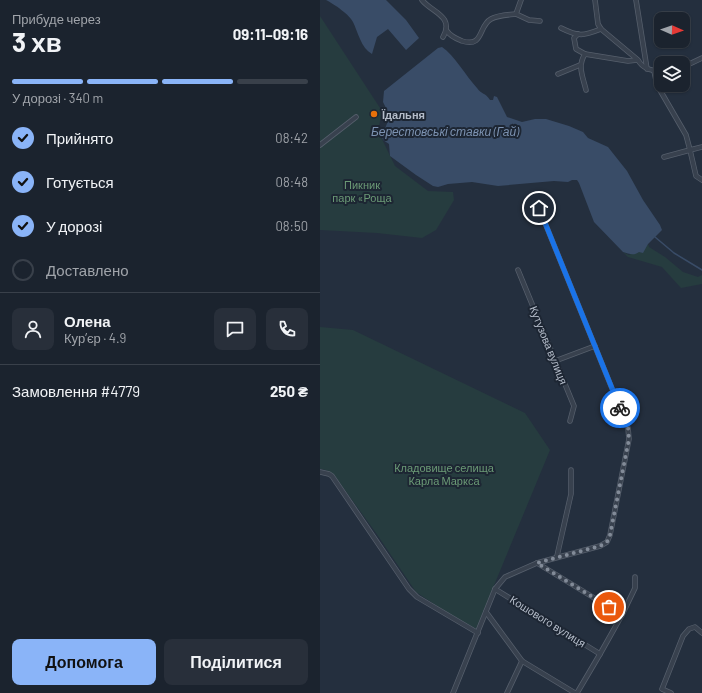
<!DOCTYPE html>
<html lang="uk">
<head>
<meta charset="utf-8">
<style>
	:root { --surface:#1b232e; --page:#282f3a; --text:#f1f3f6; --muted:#a0a4aa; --line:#39404a; --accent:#8ab4f8 }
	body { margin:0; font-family:Barlow,sans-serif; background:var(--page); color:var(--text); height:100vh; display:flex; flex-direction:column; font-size:15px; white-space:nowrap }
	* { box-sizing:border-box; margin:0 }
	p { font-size:13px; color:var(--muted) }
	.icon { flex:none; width:22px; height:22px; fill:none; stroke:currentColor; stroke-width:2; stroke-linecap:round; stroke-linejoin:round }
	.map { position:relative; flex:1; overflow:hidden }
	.sheet { display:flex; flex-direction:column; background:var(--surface); width:320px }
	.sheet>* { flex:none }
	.needle { width:26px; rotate:92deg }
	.buttons { position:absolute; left:334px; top:12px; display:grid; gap:8px }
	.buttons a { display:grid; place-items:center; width:36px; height:36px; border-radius:8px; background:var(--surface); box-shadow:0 1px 3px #0004,0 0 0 1px var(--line); font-size:20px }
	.pin { position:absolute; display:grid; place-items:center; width:34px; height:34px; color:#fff; margin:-17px; border:2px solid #fff; border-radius:50%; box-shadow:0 1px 4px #0007 }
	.courier { position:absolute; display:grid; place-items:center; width:40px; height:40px; margin:-20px; border:3px solid #1a73e8; border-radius:50%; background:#fff; color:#222; box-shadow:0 1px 5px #0007 }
	.headline em { font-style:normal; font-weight:700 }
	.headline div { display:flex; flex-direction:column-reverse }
	.headline { display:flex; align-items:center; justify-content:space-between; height:68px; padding:0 12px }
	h1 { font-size:26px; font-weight:700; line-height:30px }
	.bar { display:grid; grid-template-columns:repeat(4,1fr); gap:6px 4px; align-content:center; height:48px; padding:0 12px }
	.bar i { height:5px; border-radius:3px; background:var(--line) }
	.bar .active { background:var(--accent) }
	.bar p { grid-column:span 4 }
	.line { display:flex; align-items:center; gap:10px; padding:0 12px; border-top:1px solid var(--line) }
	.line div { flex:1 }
	.round { display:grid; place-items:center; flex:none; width:42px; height:42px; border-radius:8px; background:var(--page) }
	ol { padding:0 12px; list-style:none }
	li { display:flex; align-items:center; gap:12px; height:44px }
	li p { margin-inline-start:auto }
	li .icon { padding:4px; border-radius:50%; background:var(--accent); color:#111; stroke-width:4 }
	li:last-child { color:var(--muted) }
	li i { width:22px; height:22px; border:2px solid var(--line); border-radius:50% }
	.primary-button { display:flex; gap:8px; margin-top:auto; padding:8px 12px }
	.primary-button a { flex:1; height:46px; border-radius:8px; background:var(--accent); color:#111; font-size:16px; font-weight:700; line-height:46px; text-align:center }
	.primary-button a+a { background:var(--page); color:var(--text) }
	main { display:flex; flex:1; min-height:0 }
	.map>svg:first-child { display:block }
	.green { fill:#263c3f }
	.water { fill:#394c67 }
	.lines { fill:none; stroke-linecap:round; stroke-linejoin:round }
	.stream { stroke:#394c67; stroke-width:1.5 }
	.minor-casing { stroke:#565f6c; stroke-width:5.5 }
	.minor { stroke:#38414e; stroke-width:4 }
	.done { stroke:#828b98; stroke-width:4; stroke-dasharray:0 7.2 }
	.route { stroke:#1a73e8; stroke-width:5 }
	.food-dot { fill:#e8710a; stroke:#1d2633; stroke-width:1.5 }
	.labels { text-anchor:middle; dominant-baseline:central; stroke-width:4; stroke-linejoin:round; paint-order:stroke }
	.poi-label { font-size:11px; font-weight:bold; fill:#b4bcc9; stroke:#1d2633; text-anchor:start }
	.park-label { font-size:11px; fill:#6b9a76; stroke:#1d2633 }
	.street-label { font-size:11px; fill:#b4bcc9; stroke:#1d2633 }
	.water-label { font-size:12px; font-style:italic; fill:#7c92b1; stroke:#1d2633 }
</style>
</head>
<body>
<main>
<section class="sheet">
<div class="headline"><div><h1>3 хв</h1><p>Прибуде через</p></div><em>09:11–09:16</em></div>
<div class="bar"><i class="active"></i><i class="active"></i><i class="active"></i><i></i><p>У дорозі · 340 m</p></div>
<ol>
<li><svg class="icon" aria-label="check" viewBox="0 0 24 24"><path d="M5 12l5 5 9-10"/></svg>Прийнято<p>08:42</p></li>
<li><svg class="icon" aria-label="check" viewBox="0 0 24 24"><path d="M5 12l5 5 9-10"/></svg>Готується<p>08:48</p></li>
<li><svg class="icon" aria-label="check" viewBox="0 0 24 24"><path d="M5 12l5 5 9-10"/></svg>У дорозі<p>08:50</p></li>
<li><i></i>Доставлено</li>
</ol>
<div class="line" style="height:72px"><a class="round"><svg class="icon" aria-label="person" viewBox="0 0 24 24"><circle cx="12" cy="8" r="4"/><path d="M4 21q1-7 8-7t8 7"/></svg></a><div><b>Олена</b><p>Кур’єр · 4.9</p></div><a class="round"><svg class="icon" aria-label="chat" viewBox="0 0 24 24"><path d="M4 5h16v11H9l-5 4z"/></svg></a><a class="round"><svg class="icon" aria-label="phone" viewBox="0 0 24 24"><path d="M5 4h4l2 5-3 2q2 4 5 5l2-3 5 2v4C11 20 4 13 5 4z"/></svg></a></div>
<div class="line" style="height:52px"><div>Замовлення #4779</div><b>250 ₴</b></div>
<div class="primary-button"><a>Допомога</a><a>Поділитися</a></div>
</section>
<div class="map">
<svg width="382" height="693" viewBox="0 0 382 693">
	<rect width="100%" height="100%" fill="#242f3e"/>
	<g class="green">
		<path d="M0 16 62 111 58 131 75 166 108 191 133 192 134 200 116 230 102 238 57 233 0 230Z"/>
		<path d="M328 244 329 247 345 257 363 272 378 277 382 275V284L361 288 342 267 308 257 303 252 309 255Z"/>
		<path d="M0 327 33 330 205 413 230 450 156 629 123 610 96 592 56 533 14 475 6 470 0 469Z"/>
	</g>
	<g class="water">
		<path d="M6 0H66L86 20 99 38 86 50 68 29 57 37 52 54C41 48 38 32 33 22 30 15 14 4 6 0Z"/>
		<path d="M122 47C134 55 146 76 157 88 162 95 165 92 170 100H173L174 96 177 97 187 117 202 122 215 119H226L249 126 263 132 268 138 288 147 307 171 323 200 340 225 342 230 328 244 323 253 319 252C314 256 309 254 303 252L274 222 259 183 257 180H252L248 182 234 181 178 186 152 182 128 184 118 187 113 186 96 175 70 156 69 144 63 140 62 136 70 116 63 102 64 91 118 48Z"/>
	</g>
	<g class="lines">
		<path class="stream" d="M335 237 354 253 382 270"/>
		<defs>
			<g id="minor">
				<path d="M102 0C111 12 135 16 123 37"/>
				<path d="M201 0 196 14 209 20 220 21"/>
				<path d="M275 0 278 24 281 29 318 60C323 69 331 71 341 71"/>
				<path d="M316 0 327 69"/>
				<path d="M241 28C259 37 263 36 281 29"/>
				<path d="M127 31C130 36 137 39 142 41 164 48 158 26 171 19 178 15 188 15 196 14"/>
				<path d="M258 34 254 38 256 49 265 54C257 66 263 77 266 90"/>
				<path d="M265 54 308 61 317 60"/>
				<path d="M363 67 382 58"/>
				<path d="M334 71 337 85 366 135 370 150 382 147"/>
				<path d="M238 74 260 65"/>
				<path d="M0 145 36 117"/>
				<path d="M344 157 370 150 376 176 382 180"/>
				<path d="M198 270 254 406 250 421"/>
				<path d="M235 361 275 346"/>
				<path d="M0 472 9 474 12 476 89 589 97 597 158 633"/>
				<path d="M237 556 251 494V470"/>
				<path d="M217 563 302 615"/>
				<path d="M175 589 280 654"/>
				<path d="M166 612 202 661 255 693"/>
				<path d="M133 693 175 589 185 577 217 563 280 546 287 542 290 535 309 439 308 428 219 208"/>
				<path d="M187 693 202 661"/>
				<path d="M257 693 280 654 302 615 315 588V577"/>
				<path d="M351 693 342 689 363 636 369 629 375 627 382 633"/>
			</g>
		</defs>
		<use href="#minor" class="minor-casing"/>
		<use href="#minor" class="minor"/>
	</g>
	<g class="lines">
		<path class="done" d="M289 607 217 563 280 546 287 542 290 535 309 439 308 428 300 408"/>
		<path class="route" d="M219 208 300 408"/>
	</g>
	<circle class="food-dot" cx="54" cy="114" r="4"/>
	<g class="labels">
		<g class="poi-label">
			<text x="62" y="114">Їдальня</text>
		</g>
		<g class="park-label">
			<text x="42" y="184">Пикник<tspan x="42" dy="13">парк «Роща</tspan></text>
			<text x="124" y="467">Кладовище селища<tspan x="124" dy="13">Карла Маркса</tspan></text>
		</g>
		<g class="street-label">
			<text transform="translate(229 345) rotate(68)">Кутузова вулиця</text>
			<text transform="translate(228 621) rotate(32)">Кошового вулиця</text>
		</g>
		<g class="water-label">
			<text x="125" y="131">Берестовські ставки (Гай)</text>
		</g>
	</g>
</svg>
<div class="buttons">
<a><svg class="needle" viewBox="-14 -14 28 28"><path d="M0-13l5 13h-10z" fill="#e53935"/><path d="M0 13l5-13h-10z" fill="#a0a4aa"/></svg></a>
<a><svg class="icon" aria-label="layers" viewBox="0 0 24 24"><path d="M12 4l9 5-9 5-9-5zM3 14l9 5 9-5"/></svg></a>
</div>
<div class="pin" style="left:289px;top:607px;background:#ea580c"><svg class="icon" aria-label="bag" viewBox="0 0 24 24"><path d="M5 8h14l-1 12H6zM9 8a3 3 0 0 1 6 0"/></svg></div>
<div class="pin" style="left:219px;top:208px;background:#1f2937"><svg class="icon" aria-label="home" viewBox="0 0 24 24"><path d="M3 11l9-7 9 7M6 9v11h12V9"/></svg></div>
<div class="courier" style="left:300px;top:408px"><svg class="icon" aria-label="bike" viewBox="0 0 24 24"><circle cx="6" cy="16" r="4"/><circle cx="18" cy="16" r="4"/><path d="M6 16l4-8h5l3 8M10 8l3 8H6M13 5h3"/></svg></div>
</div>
</main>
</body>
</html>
